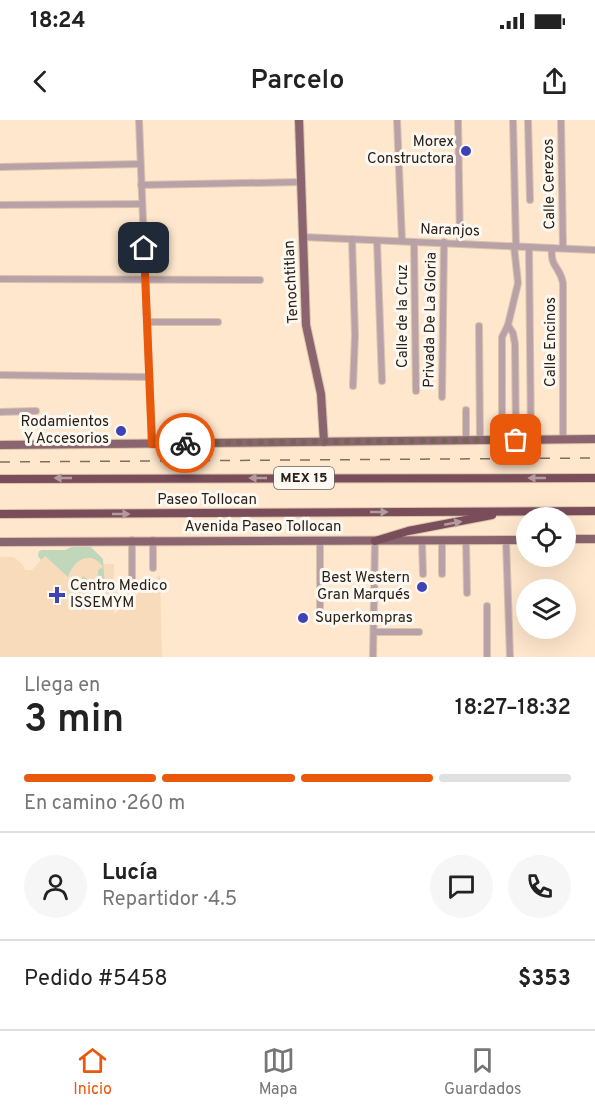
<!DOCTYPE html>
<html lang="es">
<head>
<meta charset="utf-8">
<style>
	:root { --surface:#fff; --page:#f6f6f6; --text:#222; --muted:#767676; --line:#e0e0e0; --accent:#ea580c }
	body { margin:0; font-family:Overpass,sans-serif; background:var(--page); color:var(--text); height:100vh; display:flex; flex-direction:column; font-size:22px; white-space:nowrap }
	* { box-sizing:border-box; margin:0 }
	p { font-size:20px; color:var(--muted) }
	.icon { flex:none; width:33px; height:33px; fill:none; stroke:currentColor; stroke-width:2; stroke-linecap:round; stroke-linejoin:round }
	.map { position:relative; height:537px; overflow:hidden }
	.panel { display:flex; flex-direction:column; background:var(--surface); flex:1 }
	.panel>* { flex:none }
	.controls { position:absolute; left:516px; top:387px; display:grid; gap:12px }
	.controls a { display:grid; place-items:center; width:60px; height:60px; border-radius:50%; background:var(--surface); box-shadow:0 6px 24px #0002; font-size:30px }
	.pin { position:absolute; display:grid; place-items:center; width:51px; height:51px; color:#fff; margin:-26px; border-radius:12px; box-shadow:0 3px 9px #0006 }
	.courier { position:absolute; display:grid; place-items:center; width:60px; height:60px; margin:-30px; border:4px solid #ea580c; border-radius:50%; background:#fff; color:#222; box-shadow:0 2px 8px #0007 }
	.summary em { font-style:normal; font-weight:600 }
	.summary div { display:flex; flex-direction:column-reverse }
	.summary { display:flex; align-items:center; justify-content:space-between; height:102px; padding:0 24px }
	h1 { font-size:39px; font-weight:600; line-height:45px }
	.bar { display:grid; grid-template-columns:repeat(4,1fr); gap:9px 6px; align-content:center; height:72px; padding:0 24px }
	.bar i { height:8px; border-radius:4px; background:var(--line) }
	.bar .selected { background:var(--accent) }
	.bar p { grid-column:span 4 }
	.line { display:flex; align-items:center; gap:15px; padding:0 24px; border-top:2px solid var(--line) }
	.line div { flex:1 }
	.round { display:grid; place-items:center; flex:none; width:63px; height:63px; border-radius:32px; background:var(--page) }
	.status { display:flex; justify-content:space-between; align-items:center; height:42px; padding:0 30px; background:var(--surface); direction:ltr }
	.status svg { height:16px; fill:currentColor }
	header { display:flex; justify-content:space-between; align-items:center; height:78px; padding:0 24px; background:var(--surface); font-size:27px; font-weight:600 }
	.menu { display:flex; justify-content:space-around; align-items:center; height:84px; border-top:2px solid var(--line); background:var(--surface); font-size:16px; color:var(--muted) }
	.menu a { display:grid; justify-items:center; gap:3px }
	.menu .selected { color:var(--accent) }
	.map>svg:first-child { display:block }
	.built { fill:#f8dbbb }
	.green { fill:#c0d7bc }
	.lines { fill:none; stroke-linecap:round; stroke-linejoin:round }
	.minor-casing { stroke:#d9c3ac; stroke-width:8 }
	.major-casing { stroke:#d9c3ac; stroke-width:10 }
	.highway-casing { stroke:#d9c3ac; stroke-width:10 }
	.minor { stroke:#b8a1a7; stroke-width:6 }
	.major { stroke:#8a646e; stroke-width:8 }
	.highway { stroke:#794d5a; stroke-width:8 }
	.rail { stroke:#7e6f5f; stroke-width:1.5; stroke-dasharray:10 10; stroke-linecap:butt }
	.oneway { fill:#b49a9e }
	.done { stroke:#756657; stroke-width:6; stroke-dasharray:0 10.8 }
	.route { stroke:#ea580c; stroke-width:8 }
	.poi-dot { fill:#3d42b6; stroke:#fcf8f2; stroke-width:2 }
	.labels { text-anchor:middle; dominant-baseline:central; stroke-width:6; stroke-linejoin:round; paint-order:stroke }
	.shield { fill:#fcf8f2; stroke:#696259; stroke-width:1.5 }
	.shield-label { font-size:14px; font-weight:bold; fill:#2a2118 }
	.poi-label { font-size:15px; fill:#2a2118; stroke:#fcf8f2; text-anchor:end }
	.street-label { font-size:15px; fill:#2a2118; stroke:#fcf8f2 }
</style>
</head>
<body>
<div class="status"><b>18:24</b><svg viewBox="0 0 49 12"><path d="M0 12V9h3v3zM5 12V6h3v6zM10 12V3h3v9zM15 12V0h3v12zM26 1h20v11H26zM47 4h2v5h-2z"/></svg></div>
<header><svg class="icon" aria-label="back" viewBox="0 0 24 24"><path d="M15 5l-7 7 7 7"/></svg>Parcelo<svg class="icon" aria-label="share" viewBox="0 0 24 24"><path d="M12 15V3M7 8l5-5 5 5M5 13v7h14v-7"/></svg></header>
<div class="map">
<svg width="595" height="537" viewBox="0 0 595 537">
	<rect width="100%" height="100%" fill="#ffe7cd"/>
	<path class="built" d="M72 427H90L103 439 102 444H114V494L160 455 162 537H0V437H14L23 445 25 450H32L41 440 38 436 41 430H65Z"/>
	<path class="green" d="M72 427H91L103 439 105 469 79 470 83 456 89 460C95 461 99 457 98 450L103 447C91 429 73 440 68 457L45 436 41 440 38 436 39 431 42 430H65Z"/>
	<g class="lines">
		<defs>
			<g id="minor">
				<path d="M139 0 152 324"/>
				<path d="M397 0 402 121"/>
				<path d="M458 0 460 123"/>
				<path d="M513 0 516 126"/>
				<path d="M528 0 530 80"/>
				<path d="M561 0 563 128"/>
				<path d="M0 47 140 44"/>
				<path d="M141 65 301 62"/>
				<path d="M0 85 142 84"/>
				<path d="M303 117 595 130"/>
				<path d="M352 119 355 215 353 266"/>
				<path d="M377 121 382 261"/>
				<path d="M414 122 416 271"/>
				<path d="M529 127 531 320"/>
				<path d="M552 128C550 148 560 146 563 163V319"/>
				<path d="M0 159 260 160"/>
				<path d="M147 202H218"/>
				<path d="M508 205 513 213 515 224 516 320"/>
				<path d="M479 206 480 320"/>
				<path d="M0 255 149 257"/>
				<path d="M442 277 444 122"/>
				<path d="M0 292 36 291"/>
				<path d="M466 320V290"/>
				<path d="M502 320V217L508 205 518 163 514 126"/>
				<path d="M132 420V465"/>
				<path d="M153 420V448"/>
				<path d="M320 420V491"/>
				<path d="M422 420 423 454"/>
				<path d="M442 420V454"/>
				<path d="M466 420 467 473"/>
				<path d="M506 420 510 537"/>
				<path d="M487 486V537"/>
				<path d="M374 512H419"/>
				<path d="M373 537 375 421"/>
			</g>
			<g id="major">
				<path d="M299 0 306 205 321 274 324 322"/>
				<path d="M0 325 595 319"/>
				<path d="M566 419H595"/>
				<path d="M0 422 526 420"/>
			</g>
			<g id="highway">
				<path d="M0 359 595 358"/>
				<path d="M0 394 595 391"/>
				<path d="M375 421 408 411 492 395"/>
			</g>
		</defs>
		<use href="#minor" class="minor-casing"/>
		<use href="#major" class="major-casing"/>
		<use href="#highway" class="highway-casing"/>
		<use href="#minor" class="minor"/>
		<use href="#major" class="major"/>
		<use href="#highway" class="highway"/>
		<path class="rail" d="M0 342 595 338"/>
	</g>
	<defs><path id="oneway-solid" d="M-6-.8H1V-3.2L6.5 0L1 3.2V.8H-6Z" transform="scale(1.5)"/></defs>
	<g class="oneway">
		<use href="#oneway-solid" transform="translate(63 358) rotate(180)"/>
		<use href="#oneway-solid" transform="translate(258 358) rotate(180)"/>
		<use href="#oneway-solid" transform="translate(537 358) rotate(180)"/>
		<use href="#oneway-solid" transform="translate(379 392)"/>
		<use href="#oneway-solid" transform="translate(121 394)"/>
		<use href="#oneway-solid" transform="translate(453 403) rotate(-11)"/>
	</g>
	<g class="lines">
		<path class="done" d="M185 323 516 320"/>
		<path class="route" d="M144 128 152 324 185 323"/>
	</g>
	<g class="poi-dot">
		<circle cx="466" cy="31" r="6"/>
		<circle cx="121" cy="311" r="6"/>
		<circle cx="422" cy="467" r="6"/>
		<path d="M54 466h6v6h6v6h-6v6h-6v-6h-6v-6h6z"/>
		<circle cx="303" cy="498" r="6"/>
	</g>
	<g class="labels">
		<rect class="shield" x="274" y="347" width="60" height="22" rx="4.5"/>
		<g class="shield-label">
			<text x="304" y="358">MEX 15</text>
		</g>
		<g class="poi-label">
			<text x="454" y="22">Morex<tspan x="454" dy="17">Constructora</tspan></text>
			<text x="109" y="302">Rodamientos<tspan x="109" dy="17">Y Accesorios</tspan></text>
			<text x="410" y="458">Best Western<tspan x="410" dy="17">Gran Marqués</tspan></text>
			<text x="70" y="466" text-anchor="start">Centro Medico<tspan x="70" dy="17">ISSEMYM</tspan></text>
			<text x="315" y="498" text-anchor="start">Superkompras</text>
		</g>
		<g class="street-label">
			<text transform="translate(550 64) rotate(-91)">Calle Cerezos</text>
			<text transform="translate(450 111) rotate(2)">Naranjos</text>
			<text transform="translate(292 162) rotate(-93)">Tenochtitlan</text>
			<text transform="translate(403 196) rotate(-90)">Calle de la Cruz</text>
			<text transform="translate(431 200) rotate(-89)">Privada De La Gloria</text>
			<text transform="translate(551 222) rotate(-90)">Calle Encinos</text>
			<text x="207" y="380">Paseo Tollocan</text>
			<text x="263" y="407">Avenida Paseo Tollocan</text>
		</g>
	</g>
</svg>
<div class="controls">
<a><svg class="icon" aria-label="locate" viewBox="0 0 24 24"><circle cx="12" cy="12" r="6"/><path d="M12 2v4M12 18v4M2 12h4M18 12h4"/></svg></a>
<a><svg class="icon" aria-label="layers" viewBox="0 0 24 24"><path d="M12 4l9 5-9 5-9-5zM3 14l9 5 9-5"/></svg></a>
</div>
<div class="pin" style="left:516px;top:320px;background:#ea580c"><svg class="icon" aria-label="bag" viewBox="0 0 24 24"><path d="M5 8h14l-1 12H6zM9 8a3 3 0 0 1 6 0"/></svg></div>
<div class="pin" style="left:144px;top:128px;background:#1f2937"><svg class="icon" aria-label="home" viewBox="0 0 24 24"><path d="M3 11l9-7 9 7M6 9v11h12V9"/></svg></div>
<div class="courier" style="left:185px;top:323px"><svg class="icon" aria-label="bike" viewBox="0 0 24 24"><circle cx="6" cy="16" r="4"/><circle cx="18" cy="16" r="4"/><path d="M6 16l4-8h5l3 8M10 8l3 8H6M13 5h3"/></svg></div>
</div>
<section class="panel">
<div class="summary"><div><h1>3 min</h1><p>Llega en</p></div><em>18:27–18:32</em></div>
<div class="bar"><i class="selected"></i><i class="selected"></i><i class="selected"></i><i></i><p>En camino · 260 m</p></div>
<div class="line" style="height:108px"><a class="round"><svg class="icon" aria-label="person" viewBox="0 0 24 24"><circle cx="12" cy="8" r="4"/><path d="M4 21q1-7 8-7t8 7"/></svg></a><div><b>Lucía</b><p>Repartidor · 4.5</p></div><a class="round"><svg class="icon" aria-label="chat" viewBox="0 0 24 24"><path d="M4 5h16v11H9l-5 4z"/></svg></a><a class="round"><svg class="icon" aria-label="phone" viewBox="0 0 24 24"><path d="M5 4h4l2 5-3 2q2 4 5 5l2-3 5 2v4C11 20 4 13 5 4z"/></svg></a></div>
<div class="line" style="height:78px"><div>Pedido #5458</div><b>$353</b></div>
</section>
<nav class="menu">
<a class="selected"><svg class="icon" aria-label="home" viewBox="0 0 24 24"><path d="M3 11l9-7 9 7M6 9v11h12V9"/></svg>Inicio</a>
<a><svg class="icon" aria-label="map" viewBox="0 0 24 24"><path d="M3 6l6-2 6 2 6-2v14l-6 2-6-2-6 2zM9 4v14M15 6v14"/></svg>Mapa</a>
<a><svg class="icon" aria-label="saved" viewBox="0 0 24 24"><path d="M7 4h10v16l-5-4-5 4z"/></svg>Guardados</a>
</nav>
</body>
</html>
